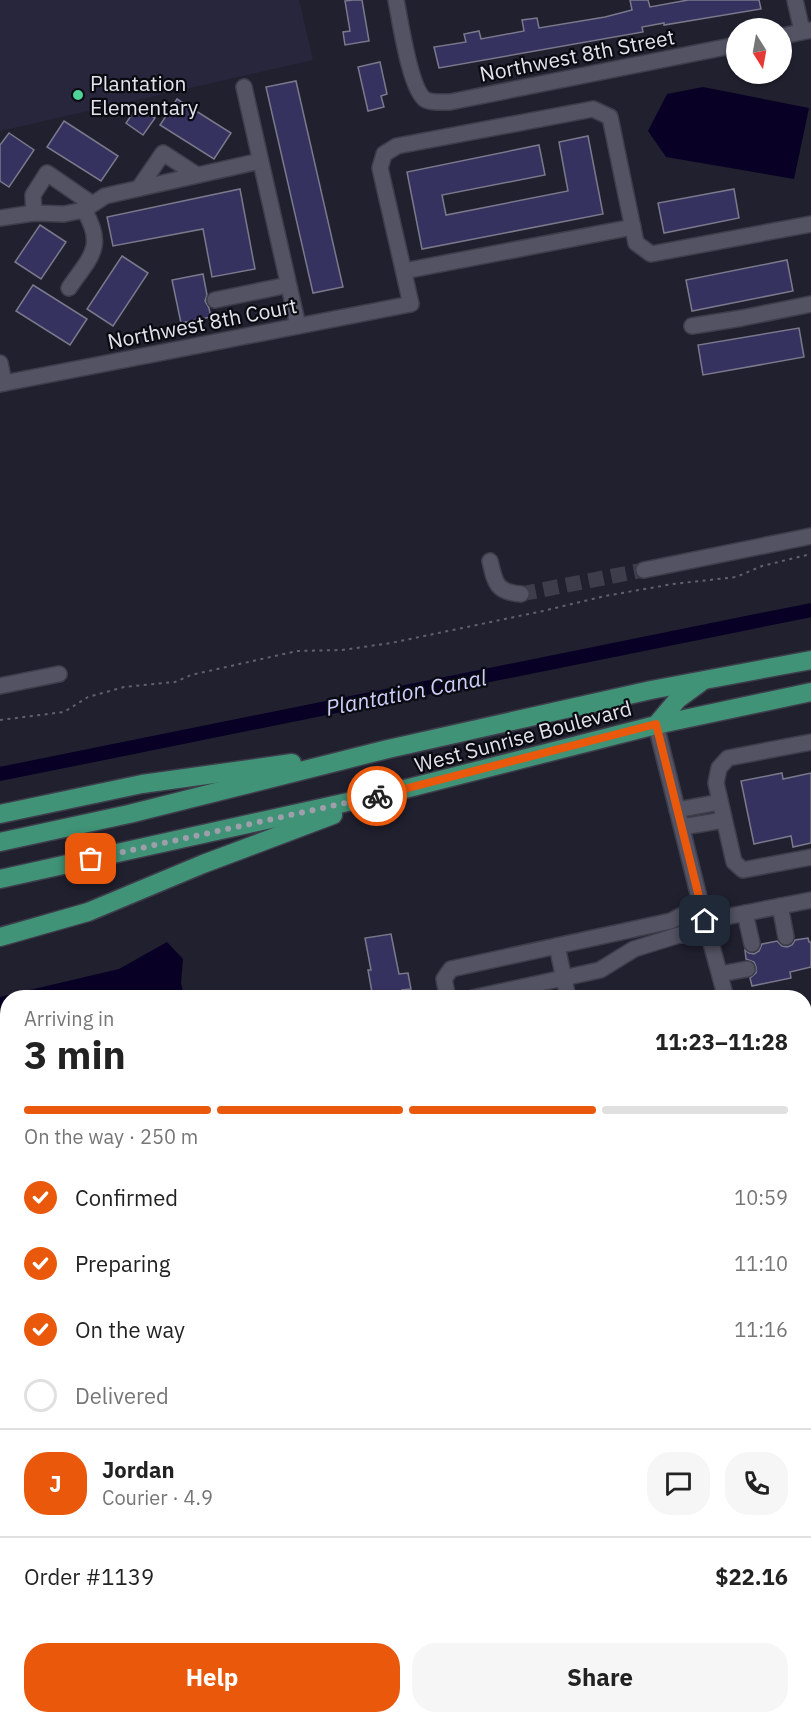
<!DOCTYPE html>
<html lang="en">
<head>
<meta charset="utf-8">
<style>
	:root { --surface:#fff; --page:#f6f6f6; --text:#222; --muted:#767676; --line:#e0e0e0; --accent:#ea580c }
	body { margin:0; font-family:"IBM Plex Sans",sans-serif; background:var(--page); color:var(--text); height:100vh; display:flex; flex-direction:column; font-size:22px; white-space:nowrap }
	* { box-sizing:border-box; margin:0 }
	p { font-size:20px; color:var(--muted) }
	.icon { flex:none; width:33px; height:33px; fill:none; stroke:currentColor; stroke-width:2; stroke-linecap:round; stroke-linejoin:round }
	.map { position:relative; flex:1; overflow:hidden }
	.panel { position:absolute; left:0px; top:990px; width:812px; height:734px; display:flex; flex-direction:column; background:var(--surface); border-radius:24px 24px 0 0; box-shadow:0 2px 4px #0004 }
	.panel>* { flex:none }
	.needle { width:39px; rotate:169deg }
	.controls { position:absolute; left:726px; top:18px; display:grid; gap:12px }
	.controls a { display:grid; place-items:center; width:66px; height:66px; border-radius:50%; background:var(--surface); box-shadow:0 2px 4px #0004; font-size:30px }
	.pin { position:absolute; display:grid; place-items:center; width:51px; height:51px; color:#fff; margin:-26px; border-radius:12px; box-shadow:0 3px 9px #0006 }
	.courier { position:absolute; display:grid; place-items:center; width:60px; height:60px; margin:-30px; border:4px solid #ea580c; border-radius:50%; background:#fff; color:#222; box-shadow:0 2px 8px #0007 }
	.headline em { font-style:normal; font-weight:800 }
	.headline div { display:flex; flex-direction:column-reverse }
	.headline { display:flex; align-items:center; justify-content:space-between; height:102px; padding:0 24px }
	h1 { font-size:39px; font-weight:800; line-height:45px }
	.bar { display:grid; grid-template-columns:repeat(4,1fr); gap:9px 6px; align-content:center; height:72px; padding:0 24px }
	.bar i { height:8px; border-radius:4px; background:var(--line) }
	.bar .selected { background:var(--accent) }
	.bar p { grid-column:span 4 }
	.line { display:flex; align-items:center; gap:15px; padding:0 24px; border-top:2px solid var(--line) }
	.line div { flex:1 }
	.round { display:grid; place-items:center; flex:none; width:63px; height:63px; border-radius:24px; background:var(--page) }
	ol { padding:0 24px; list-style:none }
	li { display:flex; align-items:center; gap:18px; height:66px }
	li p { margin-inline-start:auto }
	li .icon { padding:6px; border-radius:50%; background:var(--accent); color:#fff; stroke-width:4 }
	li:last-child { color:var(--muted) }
	li i { width:33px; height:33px; border:3px solid var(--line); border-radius:50% }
	.cta { display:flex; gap:12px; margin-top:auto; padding:12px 24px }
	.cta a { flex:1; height:69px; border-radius:24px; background:var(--accent); color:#fff; font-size:24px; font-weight:800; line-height:69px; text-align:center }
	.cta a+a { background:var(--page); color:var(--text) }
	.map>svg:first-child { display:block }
	.built { fill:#27263c }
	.water { fill:#080025 }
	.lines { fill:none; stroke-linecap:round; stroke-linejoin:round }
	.canal { stroke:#080025; stroke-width:14 }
	.building { fill:#36325f; stroke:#7a798c; stroke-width:1.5 }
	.minor-tunnel { stroke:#3d3d4c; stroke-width:15; stroke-dasharray:15 8; stroke-linecap:butt }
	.minor-casing { stroke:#3e3d4b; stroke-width:18 }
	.major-casing { stroke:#3e3d4b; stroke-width:21 }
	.path { stroke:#61616e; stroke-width:2; stroke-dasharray:3 4.5; stroke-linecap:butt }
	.minor { stroke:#535364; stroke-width:15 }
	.major { stroke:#409377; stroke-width:18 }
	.done { stroke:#9f9fab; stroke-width:6; stroke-dasharray:0 10.8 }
	.route { stroke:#ea580c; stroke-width:8 }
	.poi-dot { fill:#50d398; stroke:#0a0a11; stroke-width:2 }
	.labels { text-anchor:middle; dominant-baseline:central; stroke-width:4.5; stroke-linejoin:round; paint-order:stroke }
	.street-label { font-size:21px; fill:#e3e3ee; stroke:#0a0a11 }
	.poi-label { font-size:21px; fill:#e3e3ee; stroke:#0a0a11; text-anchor:start }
	.water-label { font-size:22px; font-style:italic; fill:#cecefc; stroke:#0a0a11 }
</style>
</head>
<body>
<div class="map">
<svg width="811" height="1723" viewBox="0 0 811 1723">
	<rect width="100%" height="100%" fill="#20202f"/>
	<path class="built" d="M0 0H299L313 60 0 131Z"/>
	<g class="water">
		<path d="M703 87 809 108 794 179 666 157 648 131 667 94Z"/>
		<path d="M167 942 183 959 181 983 184 997 8 998V1159L0 1161V997L119 969Z"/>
	</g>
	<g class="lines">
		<path class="canal" d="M0 774 811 610"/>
	</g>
	<g class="building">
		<path d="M353 0H362L369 41 345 45 343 32 350 31 345 1Z"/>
		<path d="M630 0H648L650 7 688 0H759L761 9 664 25V23L642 27 643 32 439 68 434 47 466 42 464 34 479 31 481 39 524 31 522 20 537 18 539 28 605 17 632 10Z"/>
		<path d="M380 62 387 94 381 96 384 107 368 111 358 67Z"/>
		<path d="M296 81 343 287 313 293 266 87Z"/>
		<path d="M177 99 231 133 214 159 160 125Z"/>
		<path d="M137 107 155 118 143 135 126 123Z"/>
		<path d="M64 121 118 156 101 181 47 147Z"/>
		<path d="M9 133 34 150 9 187 0 181V145Z"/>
		<path d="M588 136 603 214 422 249 407 172 539 145 545 175 442 195 446 215 568 191 559 142Z"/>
		<path d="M240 189 255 269 212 277 203 229 113 246 107 217Z"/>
		<path d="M734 189 739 218 664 233 658 203Z"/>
		<path d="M40 225 66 242 41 279 15 262Z"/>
		<path d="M122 256 148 273 113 326 87 309Z"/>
		<path d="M787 260 793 291 692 311 686 280Z"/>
		<path d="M203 274 207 295 205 301 209 308 211 317 181 323 172 280Z"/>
		<path d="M33 285 87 319 70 345 16 311Z"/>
		<path d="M799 328 804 357 703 375 698 345Z"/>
		<path d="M782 773 783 779 811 773V843L793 847 791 836 754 844 741 781Z"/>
		<path d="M391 934 399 974 408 973 411 989 402 990 404 998H373L368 970H371L365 938Z"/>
		<path d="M808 938 809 942H811V967L790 972 791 978 752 986 750 978 756 973V967L754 962 746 959 745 950 749 953 754 954 759 951 762 944 777 941 782 946 787 947 792 945 795 940Z"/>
	</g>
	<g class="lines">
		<path class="minor-tunnel" d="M521 594 644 570"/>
		<defs>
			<g id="minor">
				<path d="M396 0C400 19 410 91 426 100 433 103 442 102 450 102L736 45"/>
				<path d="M795 0 802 31"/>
				<path d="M782 36 811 30"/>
				<path d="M244 87 298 326"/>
				<path d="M139 188 163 153 197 175"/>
				<path d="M34 213 33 195 47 173 92 204"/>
				<path d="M0 218 34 213 64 214 84 210"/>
				<path d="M404 271 633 227"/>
				<path d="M69 288C90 257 106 247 84 210L105 196 260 161"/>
				<path d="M215 300 288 285"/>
				<path d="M692 326 742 318 811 304"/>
				<path d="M0 363 4 383"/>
				<path d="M0 384 411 304 380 168 384 154 397 146 593 109 610 117 636 243 651 254 811 224"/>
				<path d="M490 561C495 583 496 592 521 594"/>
				<path d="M644 570 811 536"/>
				<path d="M0 686 59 674"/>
				<path d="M656 725 705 921 726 998"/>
				<path d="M811 742 728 758 719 768 716 783 734 862 743 870 811 857"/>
				<path d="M677 810 720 802"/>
				<path d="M682 827 724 820"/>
				<path d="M780 906 786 937"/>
				<path d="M745 913 752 944"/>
				<path d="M705 921 811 900"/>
				<path d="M557 946 568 998"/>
				<path d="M720 974 747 969"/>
				<path d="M451 998 447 994 444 979 451 969 671 921 701 905"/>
				<path d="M472 998 600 970 634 949 679 935H709"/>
				<path d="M804 1038 811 1036"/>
				<path d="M0 1246 8 1245"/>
				<path d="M804 1330 811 1316"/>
				<path d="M0 1439 8 1437"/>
				<path d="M0 1457 8 1455"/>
				<path d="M804 1458 811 1476"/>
				<path d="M0 1582 8 1581"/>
				<path d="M0 1694 3 1707"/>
				<path d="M36 1716 37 1723"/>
				<path d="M194 1716 196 1723"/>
				<path d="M281 1716 283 1723"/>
				<path d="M439 1716 441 1723"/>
				<path d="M77 1723 76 1718 87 1716"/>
				<path d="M367 1723 385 1716"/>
				<path d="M785 1723 802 1716"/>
			</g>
			<g id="major">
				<path d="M656 725 678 699 700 683"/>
				<path d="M0 814 142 784 292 763"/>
				<path d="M0 842 129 814 388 749 651 690 811 660"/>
				<path d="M0 879 393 792 656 725 811 692"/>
				<path d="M0 937 88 912 203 864 333 815"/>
			</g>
		</defs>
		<use href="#minor" class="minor-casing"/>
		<use href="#major" class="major-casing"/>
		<path class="path" d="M0 720 64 712 88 697 124 687 175 682 191 675 297 651 342 650 391 643 543 611 605 596 673 584 736 577 762 566 811 554"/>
		<use href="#minor" class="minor"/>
		<use href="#major" class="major"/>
	</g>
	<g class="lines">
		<path class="done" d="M91 859 377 796"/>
		<path class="route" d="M377 796 656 724 705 921"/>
	</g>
	<circle class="poi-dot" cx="78" cy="95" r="6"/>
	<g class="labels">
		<g class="street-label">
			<text transform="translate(577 55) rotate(-11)">Northwest 8th Street</text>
			<text transform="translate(202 323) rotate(-11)">Northwest 8th Court</text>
			<text transform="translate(523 736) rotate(-15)">West Sunrise Boulevard</text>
		</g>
		<g class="poi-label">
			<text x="90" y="83">Plantation<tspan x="90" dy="24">Elementary</tspan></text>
		</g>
		<g class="water-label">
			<text transform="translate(406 692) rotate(-11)">Plantation Canal</text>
		</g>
	</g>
</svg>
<div class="controls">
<a><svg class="needle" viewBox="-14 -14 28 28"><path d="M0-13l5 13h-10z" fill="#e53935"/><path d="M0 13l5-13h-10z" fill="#767676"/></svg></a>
</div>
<div class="pin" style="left:91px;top:859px;background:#ea580c"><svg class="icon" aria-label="bag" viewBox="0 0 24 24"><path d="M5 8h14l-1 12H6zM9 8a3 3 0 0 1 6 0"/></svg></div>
<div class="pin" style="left:705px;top:921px;background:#1f2937"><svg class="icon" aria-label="home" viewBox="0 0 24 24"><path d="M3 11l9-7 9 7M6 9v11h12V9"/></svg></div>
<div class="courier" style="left:377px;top:796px"><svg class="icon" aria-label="bike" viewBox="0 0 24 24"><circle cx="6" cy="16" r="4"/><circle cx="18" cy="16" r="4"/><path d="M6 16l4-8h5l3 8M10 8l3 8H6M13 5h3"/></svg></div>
<section class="panel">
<div class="headline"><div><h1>3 min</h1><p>Arriving in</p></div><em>11:23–11:28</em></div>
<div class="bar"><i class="selected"></i><i class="selected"></i><i class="selected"></i><i></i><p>On the way · 250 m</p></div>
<ol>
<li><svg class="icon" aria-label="check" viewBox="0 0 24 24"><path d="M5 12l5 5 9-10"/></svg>Confirmed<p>10:59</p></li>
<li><svg class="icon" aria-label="check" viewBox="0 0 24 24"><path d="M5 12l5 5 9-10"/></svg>Preparing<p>11:10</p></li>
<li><svg class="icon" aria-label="check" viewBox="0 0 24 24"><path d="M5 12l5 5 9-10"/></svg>On the way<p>11:16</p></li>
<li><i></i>Delivered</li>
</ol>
<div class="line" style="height:108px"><b class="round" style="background:var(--accent);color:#fff">J</b><div><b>Jordan</b><p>Courier · 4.9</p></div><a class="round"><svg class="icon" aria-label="chat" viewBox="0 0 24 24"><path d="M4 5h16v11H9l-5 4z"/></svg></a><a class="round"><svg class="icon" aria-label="phone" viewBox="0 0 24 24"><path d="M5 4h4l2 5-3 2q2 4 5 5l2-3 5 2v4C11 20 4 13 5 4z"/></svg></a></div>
<div class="line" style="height:78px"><div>Order #1139</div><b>$22.16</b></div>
<div class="cta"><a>Help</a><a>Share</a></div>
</section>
</div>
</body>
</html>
